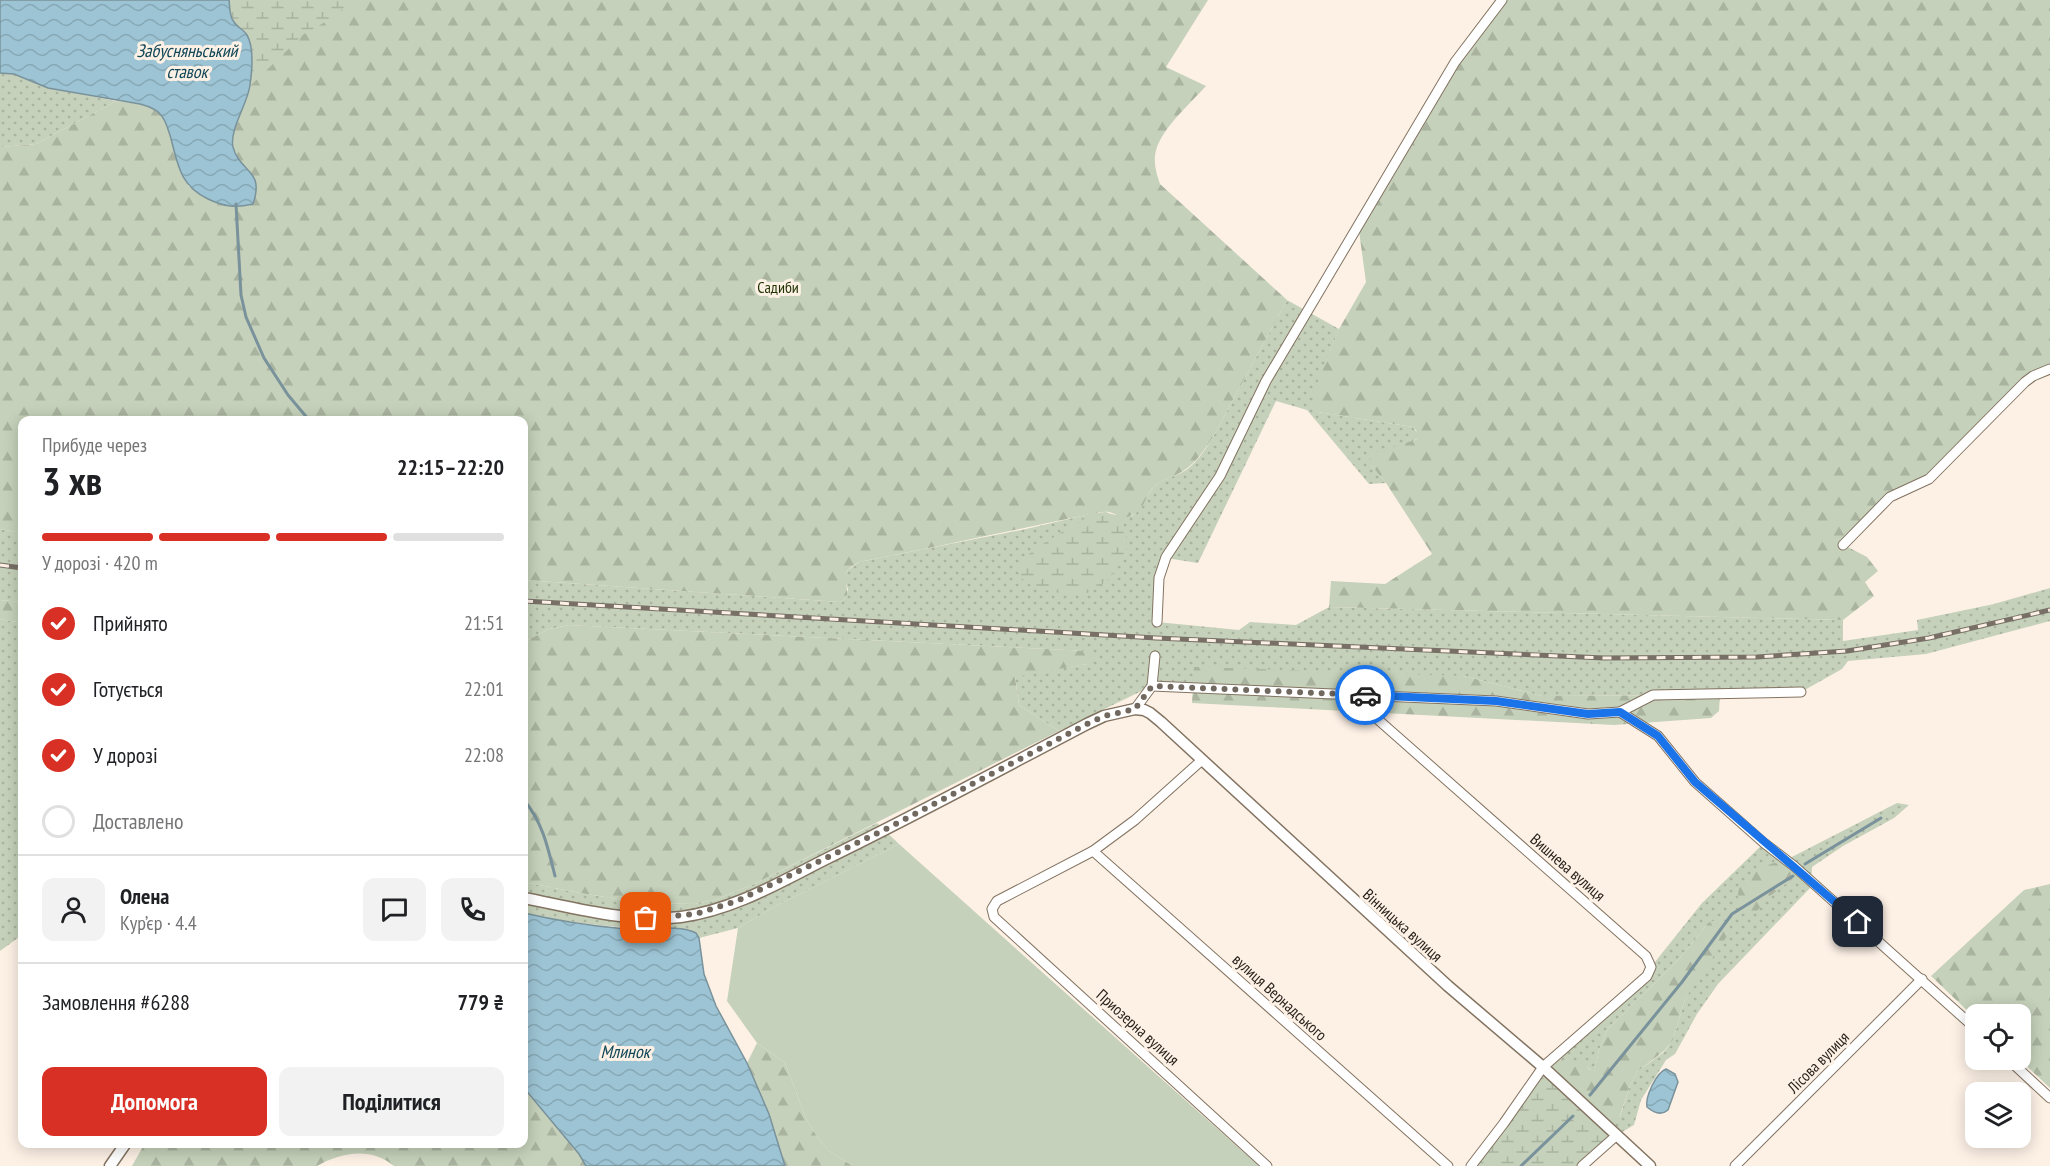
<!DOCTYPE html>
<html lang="uk">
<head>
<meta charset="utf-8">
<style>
	:root { --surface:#fff; --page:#f2f2f2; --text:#202124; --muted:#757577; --line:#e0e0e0; --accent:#d93025 }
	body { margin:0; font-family:"PT Sans Narrow",sans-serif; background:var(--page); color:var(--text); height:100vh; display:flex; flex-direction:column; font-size:22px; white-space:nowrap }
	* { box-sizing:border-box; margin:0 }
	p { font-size:20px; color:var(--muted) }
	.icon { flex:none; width:33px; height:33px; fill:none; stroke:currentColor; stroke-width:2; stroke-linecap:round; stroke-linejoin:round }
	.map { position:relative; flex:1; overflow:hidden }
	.side { position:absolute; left:18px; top:416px; width:510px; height:732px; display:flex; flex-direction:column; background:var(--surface); border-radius:12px; box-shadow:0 3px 15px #0003 }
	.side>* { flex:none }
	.fabs { position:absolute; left:1965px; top:1004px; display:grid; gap:12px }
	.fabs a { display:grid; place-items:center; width:66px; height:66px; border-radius:12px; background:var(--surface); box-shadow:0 3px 15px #0003; font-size:30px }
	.pin { position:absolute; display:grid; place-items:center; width:51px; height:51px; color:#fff; margin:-26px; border-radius:12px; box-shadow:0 3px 9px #0006 }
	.courier { position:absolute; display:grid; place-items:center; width:60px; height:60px; margin:-30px; border:4px solid #1a73e8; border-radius:50%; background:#fff; color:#222; box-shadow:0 2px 8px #0007 }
	.overview em { font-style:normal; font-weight:600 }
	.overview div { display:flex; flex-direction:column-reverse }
	.overview { display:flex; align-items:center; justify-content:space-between; height:102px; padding:0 24px }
	h1 { font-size:39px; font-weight:600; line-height:45px }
	.bar { display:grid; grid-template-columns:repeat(4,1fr); gap:9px 6px; align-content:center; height:72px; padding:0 24px }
	.bar i { height:8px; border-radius:4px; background:var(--line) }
	.bar .selected { background:var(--accent) }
	.bar p { grid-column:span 4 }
	.line { display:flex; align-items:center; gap:15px; padding:0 24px; border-top:2px solid var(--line) }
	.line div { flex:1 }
	.round { display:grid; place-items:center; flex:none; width:63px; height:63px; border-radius:12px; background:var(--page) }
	ol { padding:0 24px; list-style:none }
	li { display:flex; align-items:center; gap:18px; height:66px }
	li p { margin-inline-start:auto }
	li .icon { padding:6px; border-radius:50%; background:var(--accent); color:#fff; stroke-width:4 }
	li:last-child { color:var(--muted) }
	li i { width:33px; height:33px; border:3px solid var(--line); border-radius:50% }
	.cta { display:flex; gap:12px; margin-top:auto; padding:12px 24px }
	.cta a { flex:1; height:69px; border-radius:12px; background:var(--accent); color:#fff; font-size:24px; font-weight:600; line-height:69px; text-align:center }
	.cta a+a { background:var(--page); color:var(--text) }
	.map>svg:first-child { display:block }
	.grass { fill:url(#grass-dots) }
	.forest { fill:url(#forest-firs) }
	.wetland { fill:url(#wetland-marsh) }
	.green { fill:#c5d1ba }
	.water { fill:url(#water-waves); stroke:#79929b; stroke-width:1.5 }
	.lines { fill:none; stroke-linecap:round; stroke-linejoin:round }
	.stream { stroke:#79929b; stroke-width:3 }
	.minor-casing { stroke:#837361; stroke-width:11 }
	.tertiary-casing { stroke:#837361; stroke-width:13 }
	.minor { stroke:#fff; stroke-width:9 }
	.tertiary { stroke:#fff; stroke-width:10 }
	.rail-casing { stroke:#786f66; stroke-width:5 }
	.rail { stroke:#fdf1e6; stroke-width:3; stroke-dasharray:9; stroke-linecap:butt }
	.done { stroke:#71685f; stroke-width:6; stroke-dasharray:0 10.8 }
	.route { stroke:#1a73e8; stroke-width:8 }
	.labels { text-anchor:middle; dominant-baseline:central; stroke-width:6; stroke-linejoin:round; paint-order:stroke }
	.park-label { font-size:16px; fill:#1f3200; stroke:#fdf1e6 }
	.street-label { font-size:16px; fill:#251e17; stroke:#fdf1e6 }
	.water-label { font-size:18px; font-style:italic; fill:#114758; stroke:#fdf1e6 }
</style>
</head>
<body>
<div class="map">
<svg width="2050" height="1166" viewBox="0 0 2050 1166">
	<defs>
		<pattern id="grass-dots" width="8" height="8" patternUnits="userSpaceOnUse" patternTransform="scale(1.5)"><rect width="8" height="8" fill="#c5d1ba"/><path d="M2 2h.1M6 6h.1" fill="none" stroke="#a9b39f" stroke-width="1.8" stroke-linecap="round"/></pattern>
		<pattern id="forest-firs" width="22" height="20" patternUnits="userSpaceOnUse" patternTransform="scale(1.5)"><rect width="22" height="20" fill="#c5d1ba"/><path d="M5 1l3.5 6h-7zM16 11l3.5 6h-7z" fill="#a9b39f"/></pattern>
		<pattern id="wetland-marsh" width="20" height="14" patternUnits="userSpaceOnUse" patternTransform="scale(1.5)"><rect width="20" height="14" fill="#c5d1ba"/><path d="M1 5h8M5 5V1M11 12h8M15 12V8" fill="none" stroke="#a9b39f"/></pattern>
		<pattern id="water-waves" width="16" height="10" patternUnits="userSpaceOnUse" patternTransform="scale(1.5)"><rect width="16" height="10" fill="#9dc4d4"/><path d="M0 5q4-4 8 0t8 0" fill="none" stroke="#87a8b5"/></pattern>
	</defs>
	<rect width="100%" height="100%" fill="#fdf1e6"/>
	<g class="grass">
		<path d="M0 73 14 74 49 88 116 101 36 144 0 147Z"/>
		<path d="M1287 300 1339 329 1314 394 1318 412 1413 427 1418 434V438L1371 465 1386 483 1369 484 1307 410 1276 401 1198 563 1166 558 1157 622 1239 630 1250 622 1296 625 1329 607 1843 620V641L1918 630 1917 620 1994 604 2050 588V621L1926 654 1848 661 1842 669 1801 692 1720 695 1542 696 1464 676 1196 687 1152 686 1059 731 1019 705 1015 676 1087 664V651L569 625 549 629 524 642V580L840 602 845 599 848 589 844 577 848 570 859 562 1026 529 1094 513 1132 516C1143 508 1145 499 1152 489 1160 479 1170 478 1181 473 1195 466 1205 450 1213 437Z"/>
		<path d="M0 529 22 533V602L0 600Z"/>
		<path d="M0 619 22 623V935L0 951Z"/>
		<path d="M1897 803 1909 805 1894 818 1843 846 1812 867 1811 887 1718 984 1697 1014 1675 1054 1666 1060 1641 1100 1634 1125 1617 1135 1610 1127 1620 1116 1631 1083 1638 1071 1664 1052 1673 1040 1685 999 1690 990 1708 923 1680 958 1607 1030 1599 1050 1594 1074 1589 1068 1558 1059 1651 967 1702 903 1764 843 1786 860Z"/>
		<path d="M877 823 899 844 776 906 738 928 699 938 691 930 683 929C629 929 576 925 524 913V882L580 893 644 903 695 904 715 900 754 884Z"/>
	</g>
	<g class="forest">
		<path d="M229 0H1208L1166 67 1206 86C1190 104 1157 132 1155 156 1154 166 1157 175 1160 184L1287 300 1213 437C1205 449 1196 463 1183 471 1173 478 1161 478 1152 489 1144 499 1144 511 1130 516 1121 520 1118 514 1109 512 1103 511 1097 513 1091 514 1014 530 937 547 859 562 838 574 848 577 847 595L845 599 840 602 524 580V420H22V533L0 529V147L36 144 116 101 140 104 152 108 160 114 166 122 182 174 189 187 250 171 239 160 233 146Z"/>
		<path d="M1502 0H2050V369L2044 371 1929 479 1896 493 1844 545 1867 557 1878 571 1865 582 1874 596 1843 620 1329 607 1331 581 1385 584 1432 554 1386 483 1371 465 1370 458 1374 453 1415 440 1418 438 1416 430 1413 427 1318 412 1314 405 1313 394 1339 329 1366 282 1358 224 1455 62Z"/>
		<path d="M0 600 22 602V623L0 619Z"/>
		<path d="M569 625 1087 651 1091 657 1087 664 1015 677 1019 705 1059 731 754 884 715 900 695 904 644 903 580 893 524 882V642L549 629Z"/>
		<path d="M1194 667 1464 676 1542 696 1720 695 1719 711 1711 718 1614 725 1192 703Z"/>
		<path d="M1775 863 1789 867 1791 871V880L1770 896 1757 911C1743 915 1734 899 1740 887 1745 878 1766 864 1775 863Z"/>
		<path d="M2050 884V1088L2019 1059H2020V1014H1976L1975 1018 1931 976 2024 890Z"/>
		<path d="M1720 918 1728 924 1727 936 1685 999 1673 1040 1664 1051 1638 1071 1631 1083 1620 1115 1618 1120 1610 1127 1543 1067C1564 1056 1577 1056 1594 1073L1599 1050 1607 1030 1680 958 1708 923Z"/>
		<path d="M757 1043 785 1063 807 1121 820 1141 829 1151 853 1166H785L769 1114 747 1063Z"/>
		<path d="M524 1088 579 1154 586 1166H394C371 1147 342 1152 317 1166H132L145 1143H524Z"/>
	</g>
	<g class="wetland">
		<path d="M229 0H354L327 21 304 34 250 86V42L246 33 233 22 230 14Z"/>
		<path d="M1106 512 1121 518C1124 528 1128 540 1126 550 1122 567 1103 588 1087 593 1071 597 1012 590 1019 566 1023 552 1080 522 1094 513Z"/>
		<path d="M1543 1067 1617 1135 1582 1166H1471Z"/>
	</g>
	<path class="green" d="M899 844 1259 1166H853L829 1151 820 1141 807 1121 785 1063 757 1043 727 1001 738 928 776 906Z"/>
	<g class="water">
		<path d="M0 0H229C230 7 229 16 234 22 237 27 244 30 247 35 254 47 252 71 250 85 248 103 229 130 233 147 240 173 265 169 253 204 235 208 225 207 208 199 179 185 178 164 170 135 167 127 166 120 160 114 155 108 147 106 140 104L48 88 14 74 0 73Z"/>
		<path d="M524 913C558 921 592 926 626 929 646 930 680 924 696 933L699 938 704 974 716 1006 747 1063 769 1114 785 1166H586L579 1154 524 1088Z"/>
		<path d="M1666 1069 1675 1074 1678 1082 1668 1110C1661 1116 1654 1113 1647 1107 1645 1097 1656 1073 1666 1069Z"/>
	</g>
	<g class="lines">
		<g class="stream">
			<path d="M236 204 241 295 246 317 264 358 288 395 309 420"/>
			<path d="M524 800C543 823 548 848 555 876"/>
			<path d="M1805 864 1881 818"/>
			<path d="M1590 1095 1682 982 1732 914 1793 876"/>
			<path d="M1521 1166 1573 1116"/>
		</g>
		<defs>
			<g id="minor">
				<path d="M1843 545 1890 497 1929 479 2025 382 2033 376 2050 369"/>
				<path d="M1157 622 1159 578 1166 557 1220 476 1266 381 1455 62 1502 0"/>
				<path d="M1152 686 1496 701 1588 714 1620 712 1658 736 1695 782 1764 843 1794 866 1976 1029"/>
				<path d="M1349 694 1646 956 1651 967 1647 976 1543 1067 1504 1123 1471 1166"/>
				<path d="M1135 709 1152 686 1155 656"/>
				<path d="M1620 712 1653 695 1801 692"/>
				<path d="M1202 760 1135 820 1093 851 997 901 992 909 994 917 1267 1166"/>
				<path d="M1093 851 1448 1166"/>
				<path d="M2008 1059 2050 1098"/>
				<path d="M1582 1166 1617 1135"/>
				<path d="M1735 1166 1922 979"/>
			</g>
			<g id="tertiary">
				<path d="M524 898C575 908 628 923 681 917 734 910 782 881 828 858 916 815 1001 769 1087 724L1104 716 1135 709 1144 710 1150 713 1161 722 1448 986 1543 1067 1650 1166"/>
				<path d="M110 1166 126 1143"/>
			</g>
		</defs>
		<use href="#minor" class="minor-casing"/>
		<use href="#tertiary" class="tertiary-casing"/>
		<use href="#minor" class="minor"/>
		<use href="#tertiary" class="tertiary"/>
		<defs>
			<g id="rail">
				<path d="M0 565 22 568"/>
				<path d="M524 601 1156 638 1604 658 1757 657 1847 651 1929 638 2050 610"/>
			</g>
		</defs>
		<use href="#rail" class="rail-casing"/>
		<use href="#rail" class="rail"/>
	</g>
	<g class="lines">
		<path class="done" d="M646 918 696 914 737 901 890 827 1087 724 1104 716 1135 709 1152 686 1365 695"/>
		<path class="route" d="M1365 695 1496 701 1588 714 1620 712 1658 736 1695 782 1858 922"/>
	</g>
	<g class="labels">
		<g class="park-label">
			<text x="778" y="287">Садиби</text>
		</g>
		<g class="street-label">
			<text transform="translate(1568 867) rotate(41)">Вишнева вулиця</text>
			<text transform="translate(1403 925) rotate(42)">Вінницька вулиця</text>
			<text transform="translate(1280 997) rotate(42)">вулиця Вернадського</text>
			<text transform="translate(1138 1027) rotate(42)">Приозерна вулиця</text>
			<text transform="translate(1818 1062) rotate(-45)">Лісова вулиця</text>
		</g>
		<g class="water-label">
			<text x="187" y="50">Забусняньський<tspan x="187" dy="21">ставок</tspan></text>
			<text x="625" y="1051">Млинок</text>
		</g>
	</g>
</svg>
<div class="fabs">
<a><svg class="icon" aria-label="locate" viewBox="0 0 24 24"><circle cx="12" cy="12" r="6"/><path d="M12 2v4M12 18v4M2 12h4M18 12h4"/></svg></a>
<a><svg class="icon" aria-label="layers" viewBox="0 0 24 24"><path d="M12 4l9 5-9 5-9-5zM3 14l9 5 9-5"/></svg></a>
</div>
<div class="pin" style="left:646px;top:918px;background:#ea580c"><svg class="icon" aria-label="bag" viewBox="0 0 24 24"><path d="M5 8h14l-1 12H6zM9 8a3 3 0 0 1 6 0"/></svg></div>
<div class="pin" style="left:1858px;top:922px;background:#1f2937"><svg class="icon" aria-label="home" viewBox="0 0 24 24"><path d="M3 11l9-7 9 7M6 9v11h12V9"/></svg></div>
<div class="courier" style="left:1365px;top:695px"><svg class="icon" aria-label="car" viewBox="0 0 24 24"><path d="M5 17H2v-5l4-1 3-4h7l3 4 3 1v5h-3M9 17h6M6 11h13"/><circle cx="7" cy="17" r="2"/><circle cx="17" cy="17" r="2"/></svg></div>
<section class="side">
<div class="overview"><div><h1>3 хв</h1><p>Прибуде через</p></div><em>22:15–22:20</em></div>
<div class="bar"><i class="selected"></i><i class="selected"></i><i class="selected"></i><i></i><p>У дорозі · 420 m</p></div>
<ol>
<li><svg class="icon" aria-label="check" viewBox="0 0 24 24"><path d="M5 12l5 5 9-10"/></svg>Прийнято<p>21:51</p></li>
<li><svg class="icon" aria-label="check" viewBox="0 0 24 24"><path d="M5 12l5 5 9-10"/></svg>Готується<p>22:01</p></li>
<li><svg class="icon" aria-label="check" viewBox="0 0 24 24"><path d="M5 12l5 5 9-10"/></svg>У дорозі<p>22:08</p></li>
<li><i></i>Доставлено</li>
</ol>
<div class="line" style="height:108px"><a class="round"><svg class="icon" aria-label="person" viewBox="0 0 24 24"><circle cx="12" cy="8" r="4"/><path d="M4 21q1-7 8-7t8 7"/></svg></a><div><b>Олена</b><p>Кур’єр · 4.4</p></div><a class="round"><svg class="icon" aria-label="chat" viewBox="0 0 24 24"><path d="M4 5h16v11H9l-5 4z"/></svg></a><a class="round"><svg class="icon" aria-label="phone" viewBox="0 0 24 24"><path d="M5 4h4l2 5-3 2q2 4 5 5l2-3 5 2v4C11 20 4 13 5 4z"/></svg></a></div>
<div class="line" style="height:78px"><div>Замовлення #6288</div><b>779 ₴</b></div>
<div class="cta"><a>Допомога</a><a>Поділитися</a></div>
</section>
</div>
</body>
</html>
